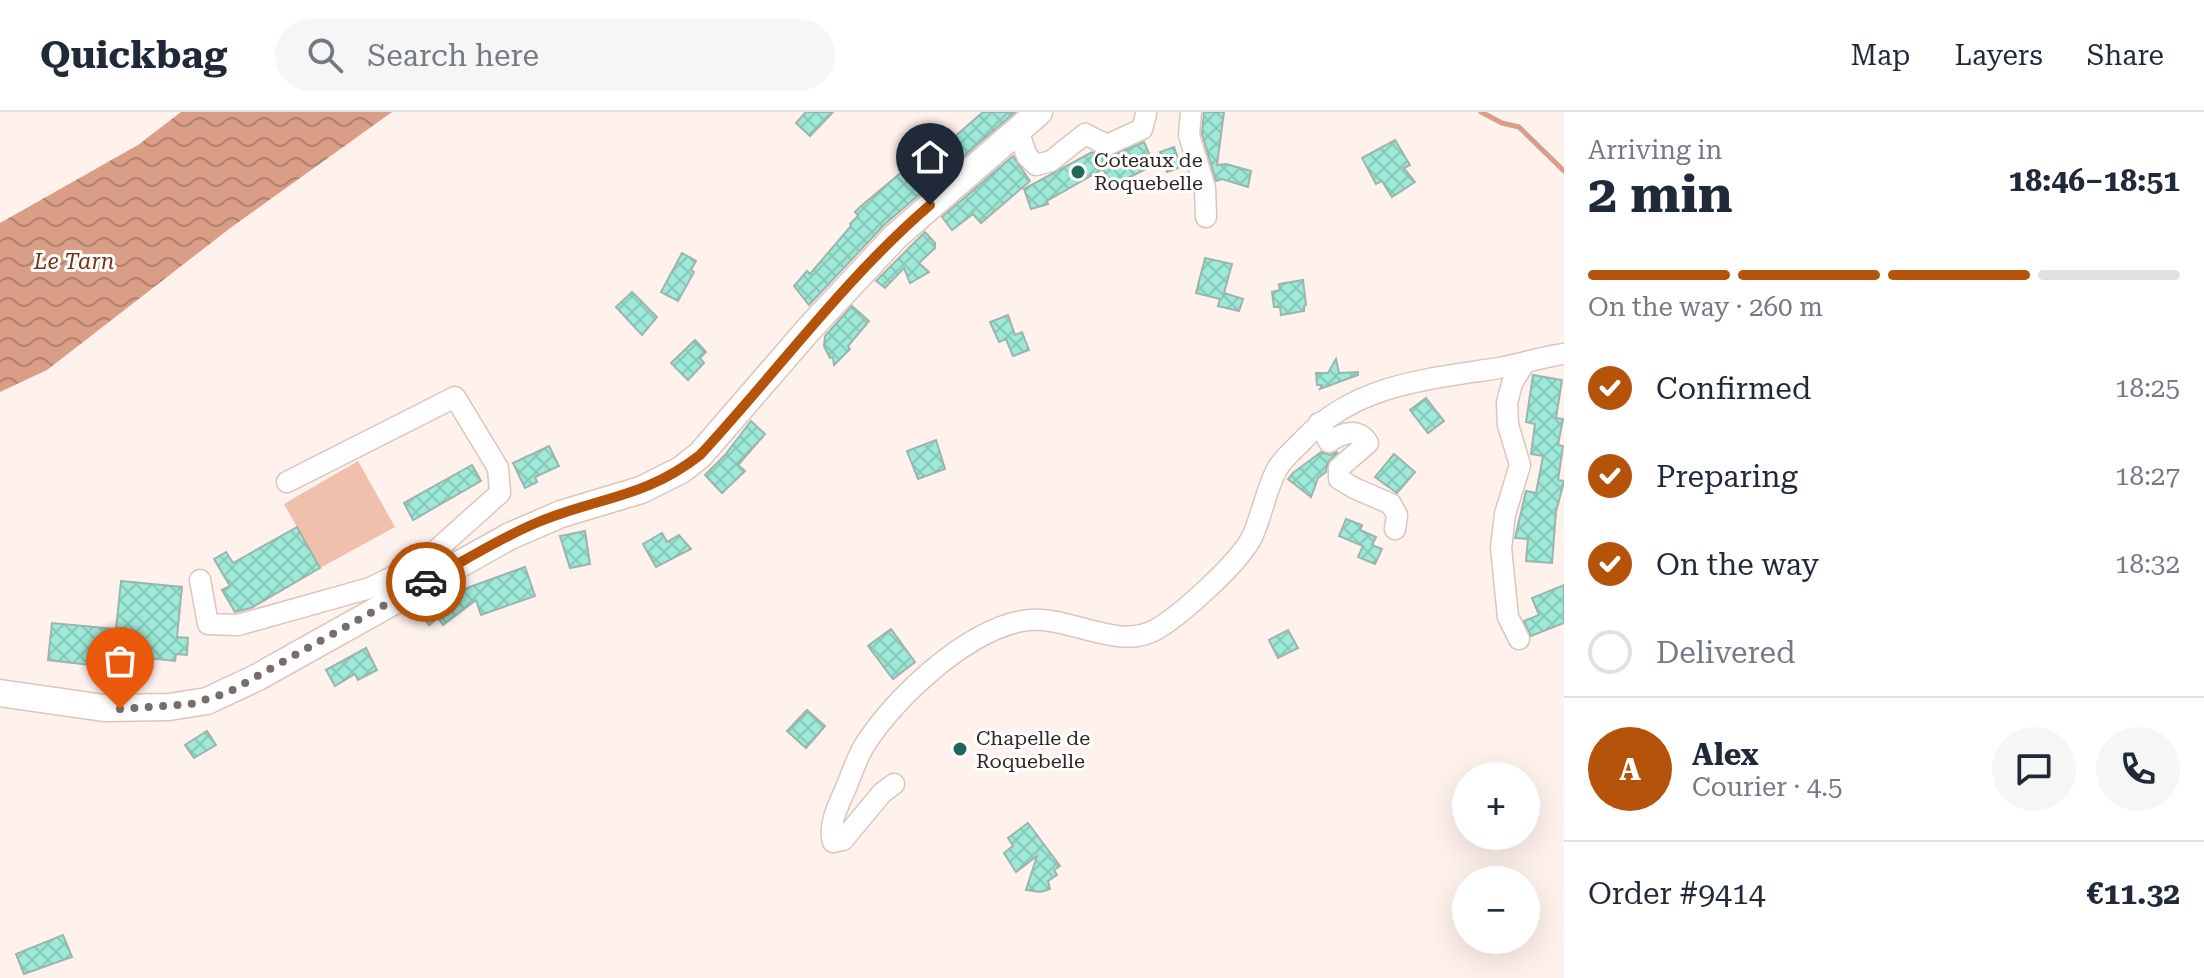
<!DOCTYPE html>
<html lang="en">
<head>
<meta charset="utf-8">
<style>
	:root { --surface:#fff; --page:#f6f6f7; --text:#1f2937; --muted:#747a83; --line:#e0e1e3; --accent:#b45309 }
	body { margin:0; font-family:"Roboto Serif",serif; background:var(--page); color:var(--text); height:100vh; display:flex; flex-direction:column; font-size:30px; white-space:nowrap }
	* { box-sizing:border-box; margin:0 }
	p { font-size:26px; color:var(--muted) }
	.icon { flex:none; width:44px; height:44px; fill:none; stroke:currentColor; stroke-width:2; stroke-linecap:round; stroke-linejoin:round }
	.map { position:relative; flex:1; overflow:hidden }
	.drawer { display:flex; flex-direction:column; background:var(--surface); width:640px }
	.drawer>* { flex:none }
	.fabs { position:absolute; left:1452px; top:650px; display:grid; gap:16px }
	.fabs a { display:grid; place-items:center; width:88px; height:88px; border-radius:50%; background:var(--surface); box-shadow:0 8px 32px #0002; font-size:40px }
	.pin { position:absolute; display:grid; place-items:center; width:68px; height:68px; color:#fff; margin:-82px -34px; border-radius:50% 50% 50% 0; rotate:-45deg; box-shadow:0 0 8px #0007 }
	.pin .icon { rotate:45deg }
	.courier { position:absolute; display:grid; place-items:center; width:80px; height:80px; margin:-40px; border:6px solid #b45309; border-radius:50%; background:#fff; color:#222; box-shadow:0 2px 10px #0007 }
	.headline em { font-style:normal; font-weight:700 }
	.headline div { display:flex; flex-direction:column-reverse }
	.headline { display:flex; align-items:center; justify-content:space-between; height:136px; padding:0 24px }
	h1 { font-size:52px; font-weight:700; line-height:60px }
	.bar { display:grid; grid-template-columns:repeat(4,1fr); gap:12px 8px; align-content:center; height:96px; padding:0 24px }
	.bar i { height:10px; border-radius:6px; background:var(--line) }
	.bar .active { background:var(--accent) }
	.bar p { grid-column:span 4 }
	.line { display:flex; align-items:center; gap:20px; padding:0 24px; border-top:2px solid var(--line) }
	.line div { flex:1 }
	.round { display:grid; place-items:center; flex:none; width:84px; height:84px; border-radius:42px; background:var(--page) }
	ol { padding:0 24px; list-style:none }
	li { display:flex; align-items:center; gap:24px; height:88px }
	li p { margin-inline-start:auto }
	li .icon { padding:8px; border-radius:50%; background:var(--accent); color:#fff; stroke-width:4 }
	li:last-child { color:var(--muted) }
	li i { width:44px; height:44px; border:4px solid var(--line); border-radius:50% }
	header { display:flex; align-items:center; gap:48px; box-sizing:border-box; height:112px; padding:0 40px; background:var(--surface); border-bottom:2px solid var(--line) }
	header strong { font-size:38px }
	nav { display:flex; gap:44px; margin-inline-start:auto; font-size:28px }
	.search { width:560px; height:72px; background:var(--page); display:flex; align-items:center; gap:20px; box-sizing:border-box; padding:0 28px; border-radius:44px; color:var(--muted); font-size:30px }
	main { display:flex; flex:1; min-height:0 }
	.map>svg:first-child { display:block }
	.park { fill:#f1c0ad }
	.water { fill:url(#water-waves) }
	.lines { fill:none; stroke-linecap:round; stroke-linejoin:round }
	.stream { stroke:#da9e86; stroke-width:5 }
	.building { fill:url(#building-cross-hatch); stroke:#9cb4ae; stroke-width:2 }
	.minor-casing { stroke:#dbc5bc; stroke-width:23 }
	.major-casing { stroke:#dbc5bc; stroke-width:29 }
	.minor { stroke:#fff; stroke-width:20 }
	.major { stroke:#fff; stroke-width:26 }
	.done { stroke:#786e69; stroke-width:8; stroke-dasharray:0 14.4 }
	.route { stroke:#b45309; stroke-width:10 }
	.poi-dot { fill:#21675b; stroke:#fff; stroke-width:3 }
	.labels { text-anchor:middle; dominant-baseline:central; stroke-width:6; stroke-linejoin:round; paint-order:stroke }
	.poi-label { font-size:20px; fill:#2f2723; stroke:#fff; text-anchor:start }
	.water-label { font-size:22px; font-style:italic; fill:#78310e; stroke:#fff }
</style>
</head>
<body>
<header>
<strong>Quickbag</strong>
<div class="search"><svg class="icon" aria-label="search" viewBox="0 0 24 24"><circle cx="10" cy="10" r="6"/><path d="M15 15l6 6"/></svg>Search here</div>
<nav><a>Map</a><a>Layers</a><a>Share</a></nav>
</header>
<main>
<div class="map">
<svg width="1564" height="866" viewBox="0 0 1564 866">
	<defs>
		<pattern id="water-waves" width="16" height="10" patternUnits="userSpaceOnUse" patternTransform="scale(2)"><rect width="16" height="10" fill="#da9e86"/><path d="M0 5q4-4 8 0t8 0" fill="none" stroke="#b1816d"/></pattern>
		<pattern id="building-cross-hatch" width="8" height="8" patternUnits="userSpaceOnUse" patternTransform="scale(2)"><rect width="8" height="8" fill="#9ce9d8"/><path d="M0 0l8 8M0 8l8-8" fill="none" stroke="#87c8b9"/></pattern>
	</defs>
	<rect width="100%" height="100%" fill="#fff1ec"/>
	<path class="park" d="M358 349 395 415 320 456 284 392Z"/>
	<path class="water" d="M181 0H392L229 117 47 258 0 280V111L138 33Z"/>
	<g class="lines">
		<path class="stream" d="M1481 0 1502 11 1519 15 1564 59"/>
	</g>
	<g class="building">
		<path d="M806 0H833L810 24 796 11Z"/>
		<path d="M983 0H1015L885 112 809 193 794 174 807 159 810 162 851 114 850 112 858 104 855 100 860 95 947 22 952 27Z"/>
		<path d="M1204 0H1224L1217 53 1226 52 1251 59 1248 75 1222 67 1216 69 1202 22Z"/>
		<path d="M1395 28 1410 53 1404 56 1415 70 1392 85 1382 69 1376 72 1362 46Z"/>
		<path d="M1144 30 1154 53 1112 74 1103 57 1047 89 1048 92 1031 97 1024 77 1092 40 1107 46Z"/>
		<path d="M1174 35 1181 55 1167 60 1160 40Z"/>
		<path d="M1013 44 1030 69 981 111 973 102 952 118 942 105Z"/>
		<path d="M925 120 935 131V136L919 151 929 160 910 171 904 156 885 176 876 169Z"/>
		<path d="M682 141 696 149 691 158 694 160 678 189 661 180Z"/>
		<path d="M1205 146 1232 152 1224 181 1243 187 1239 199 1218 194 1220 187 1196 181Z"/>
		<path d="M1303 168 1306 193 1304 194V199L1281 203 1280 195H1274L1272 180 1280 178 1279 172Z"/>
		<path d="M632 180 657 205 642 223 616 195Z"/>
		<path d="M852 194 869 209 848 234 850 237 834 253 833 245 830 246 824 234 825 224Z"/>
		<path d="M1008 203 1015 223 1022 220 1029 238 1013 244 1006 227 999 230 990 210Z"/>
		<path d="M695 228 706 240 700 246 704 251 688 268 671 251Z"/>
		<path d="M1336 247 1339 261 1358 260V263L1320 277 1322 273H1317L1316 261H1328Z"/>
		<path d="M1533 263 1562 268 1556 306 1563 307 1558 333 1563 334 1558 368 1564 369 1556 400 1552 451 1526 449 1528 427 1515 426 1526 379 1536 381 1543 344 1531 342 1535 312 1526 310Z"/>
		<path d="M1426 286 1444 309 1428 321 1410 298Z"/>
		<path d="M751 309 765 322 738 353 745 359 722 381 705 363 725 343Z"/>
		<path d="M936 328 945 357 918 367 907 339Z"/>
		<path d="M549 334 559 354 535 365 537 370 525 376 513 351Z"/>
		<path d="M1321 340 1330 343 1338 340 1328 350 1326 360 1318 366 1311 385 1288 367 1293 361Z"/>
		<path d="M1394 342 1415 360 1397 381 1375 365Z"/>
		<path d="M472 353 481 369 413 408 404 391Z"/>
		<path d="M1346 407 1362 413 1360 418 1376 425 1372 433 1382 437 1375 452 1358 445 1363 434 1339 424Z"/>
		<path d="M297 415 320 456 251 496 235 500 222 478 230 474 214 447 226 440 233 451Z"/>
		<path d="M585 419 590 452 570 456 560 424Z"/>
		<path d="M662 421 667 430 679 423 691 437 656 455 643 432Z"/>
		<path d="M525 455 535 484 481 503 476 488 443 513 438 506 429 513 420 501 452 476 456 480Z"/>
		<path d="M121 469 182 475 177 525 188 526 187 543 176 542 175 549 100 541 99 554 48 548 52 511 116 517Z"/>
		<path d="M1564 473V511L1531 524 1524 509 1539 503 1532 486Z"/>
		<path d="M891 517 915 550 893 567 868 534Z"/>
		<path d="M1288 518 1298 536 1278 546 1269 528Z"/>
		<path d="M366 536 377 558 358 568 355 562 335 574 326 558Z"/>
		<path d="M807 598 825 614 806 636 787 619Z"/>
		<path d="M207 619 216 633 194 646 185 633Z"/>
		<path d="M1028 711 1060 754 1054 758 1057 763 1048 769 1050 777 1040 780 1026 778 1037 744 1016 760 1004 741 1013 734 1008 726Z"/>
		<path d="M63 823 72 845 24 862 16 842Z"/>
	</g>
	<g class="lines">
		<defs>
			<g id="minor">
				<path d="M1191 0 1189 23 1205 76 1206 105"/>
				<path d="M1018 19 1027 44 1036 53 1051 49 1085 22 1107 33 1142 17 1146 2"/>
				<path d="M1319 311 1329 330C1342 321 1358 315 1368 331L1339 356V367L1354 376 1391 392 1397 403 1395 417"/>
				<path d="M200 468 208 512 238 513 370 476 423 450 500 381 498 356 455 285 287 370"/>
				<path d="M1519 527 1508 505 1501 436 1505 402 1520 353 1508 313 1507 291 1512 271 1524 252"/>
				<path d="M894 672 882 681 843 728 833 730C828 713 838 694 845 678 851 664 856 648 864 634 895 586 964 520 1022 509 1066 500 1116 541 1157 517 1182 502 1239 451 1252 425 1262 403 1266 378 1277 357 1284 345 1296 336 1305 326 1357 272 1429 267 1499 256 1521 252 1542 245 1564 242"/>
			</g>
			<path id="major" d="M0 581 104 596 169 595 207 589 258 565 510 424 561 402 641 378 681 358 700 343 809 217 896 124 1039 0"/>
		</defs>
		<use href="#minor" class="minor-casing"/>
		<use href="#major" class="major-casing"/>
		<use href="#minor" class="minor"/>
		<use href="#major" class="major"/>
	</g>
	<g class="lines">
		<path class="done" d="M120 597 191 592 227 581 426 470"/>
		<path class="route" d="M426 470C462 450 498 427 536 411 597 385 644 387 700 343 777 260 844 167 930 93"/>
	</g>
	<g class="poi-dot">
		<circle cx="1078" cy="60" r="8"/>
		<circle cx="960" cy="637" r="8"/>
	</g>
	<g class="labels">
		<g class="poi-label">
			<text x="1094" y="48">Coteaux de<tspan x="1094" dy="23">Roquebelle</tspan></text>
			<text x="976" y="626">Chapelle de<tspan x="976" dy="23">Roquebelle</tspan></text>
		</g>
		<g class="water-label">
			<text x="74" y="149">Le Tarn</text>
		</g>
	</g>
</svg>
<div class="fabs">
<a>+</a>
<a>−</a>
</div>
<div class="pin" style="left:120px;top:597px;background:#ea580c"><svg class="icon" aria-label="bag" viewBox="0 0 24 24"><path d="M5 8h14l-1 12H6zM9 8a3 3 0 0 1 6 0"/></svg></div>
<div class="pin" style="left:930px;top:93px;background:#1f2937"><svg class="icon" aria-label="home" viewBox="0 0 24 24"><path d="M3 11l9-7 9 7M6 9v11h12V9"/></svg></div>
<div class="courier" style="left:426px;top:470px"><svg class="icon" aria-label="car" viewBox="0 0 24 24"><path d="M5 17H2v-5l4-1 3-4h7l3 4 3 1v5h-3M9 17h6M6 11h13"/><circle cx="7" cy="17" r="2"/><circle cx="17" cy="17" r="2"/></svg></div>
</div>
<section class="drawer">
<div class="headline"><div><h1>2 min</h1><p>Arriving in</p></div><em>18:46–18:51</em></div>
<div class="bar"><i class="active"></i><i class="active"></i><i class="active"></i><i></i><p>On the way · 260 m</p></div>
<ol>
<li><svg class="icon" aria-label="check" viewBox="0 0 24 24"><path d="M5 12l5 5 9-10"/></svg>Confirmed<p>18:25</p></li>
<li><svg class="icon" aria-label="check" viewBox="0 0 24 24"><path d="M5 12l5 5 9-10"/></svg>Preparing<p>18:27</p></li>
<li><svg class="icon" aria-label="check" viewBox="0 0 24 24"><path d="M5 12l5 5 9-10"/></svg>On the way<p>18:32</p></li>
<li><i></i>Delivered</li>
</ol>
<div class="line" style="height:144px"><b class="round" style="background:var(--accent);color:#fff">A</b><div><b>Alex</b><p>Courier · 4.5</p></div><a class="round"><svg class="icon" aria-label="chat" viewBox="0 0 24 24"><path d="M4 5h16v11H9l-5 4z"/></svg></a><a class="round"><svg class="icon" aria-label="phone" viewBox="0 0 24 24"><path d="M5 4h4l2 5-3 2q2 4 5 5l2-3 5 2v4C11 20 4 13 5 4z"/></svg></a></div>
<div class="line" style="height:104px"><div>Order #9414</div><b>€11.32</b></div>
</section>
</main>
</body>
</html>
